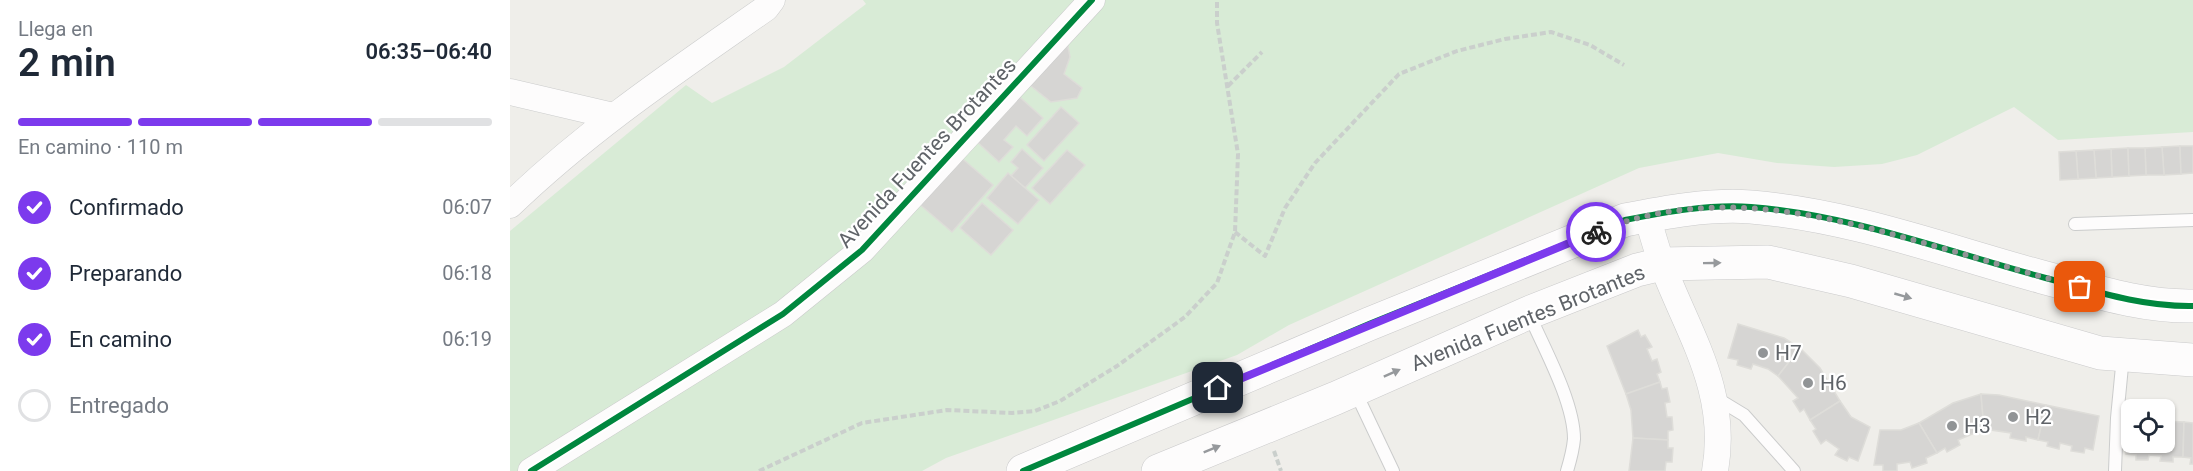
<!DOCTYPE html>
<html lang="es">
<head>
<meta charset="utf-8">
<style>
	:root { --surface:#fff; --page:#f2f2f3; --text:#1f2937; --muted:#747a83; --line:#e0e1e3; --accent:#7c3aed }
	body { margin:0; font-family:Roboto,sans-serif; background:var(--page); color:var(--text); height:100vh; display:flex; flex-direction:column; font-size:22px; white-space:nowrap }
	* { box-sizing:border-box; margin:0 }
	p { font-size:20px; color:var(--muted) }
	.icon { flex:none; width:33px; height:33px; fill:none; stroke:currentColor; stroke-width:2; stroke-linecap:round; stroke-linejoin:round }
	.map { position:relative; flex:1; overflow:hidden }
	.panel { display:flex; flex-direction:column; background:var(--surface); width:510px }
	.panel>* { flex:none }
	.fabs { position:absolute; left:1611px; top:399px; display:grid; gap:12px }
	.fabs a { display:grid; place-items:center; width:54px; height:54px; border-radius:9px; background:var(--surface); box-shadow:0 2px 4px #0004; font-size:30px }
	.pin { position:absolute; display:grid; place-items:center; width:51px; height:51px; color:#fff; margin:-26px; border-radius:12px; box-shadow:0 3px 9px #0006 }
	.courier { position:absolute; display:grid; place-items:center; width:60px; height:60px; margin:-30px; border:4px solid #7c3aed; border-radius:50%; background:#fff; color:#222; box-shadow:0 2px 8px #0007 }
	.head em { font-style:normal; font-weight:600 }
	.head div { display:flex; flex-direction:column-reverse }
	.head { display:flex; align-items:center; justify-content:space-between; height:102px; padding:0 18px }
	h1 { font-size:39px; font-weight:600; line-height:45px }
	.bar { display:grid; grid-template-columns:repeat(4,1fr); gap:9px 6px; align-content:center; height:72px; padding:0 18px }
	.bar i { height:8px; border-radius:4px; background:var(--line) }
	.bar .on { background:var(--accent) }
	.bar p { grid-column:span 4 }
	ol { padding:0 18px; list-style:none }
	li { display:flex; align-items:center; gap:18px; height:66px }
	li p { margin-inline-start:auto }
	li .icon { padding:6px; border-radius:50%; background:var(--accent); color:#fff; stroke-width:4 }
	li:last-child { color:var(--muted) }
	li i { width:33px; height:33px; border:3px solid var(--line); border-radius:50% }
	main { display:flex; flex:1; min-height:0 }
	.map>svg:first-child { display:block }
	.green { fill:#d8ebd6 }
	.building { fill:#d6d5d3; stroke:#deddd9; stroke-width:1.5 }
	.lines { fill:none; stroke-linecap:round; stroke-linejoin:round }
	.lane-casing { stroke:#cbcccc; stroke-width:14 }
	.street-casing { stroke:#cbcccc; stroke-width:27 }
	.secondary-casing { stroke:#cacacb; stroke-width:34 }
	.path { stroke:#cacfcc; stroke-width:4; stroke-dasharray:6 3; stroke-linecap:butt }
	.lane { stroke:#fdfcfc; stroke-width:12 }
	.street { stroke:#fdfcfc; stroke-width:26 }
	.secondary { stroke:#fdfcfc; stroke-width:33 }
	.cycleway-casing { stroke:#fff; stroke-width:10 }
	.cycleway { stroke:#00873e; stroke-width:6 }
	.oneway { fill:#96999c }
	.done { stroke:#919496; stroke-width:6; stroke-dasharray:0 10.8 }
	.route { stroke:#7c3aed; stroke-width:8 }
	.poi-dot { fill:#919496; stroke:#fff; stroke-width:2 }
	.labels { text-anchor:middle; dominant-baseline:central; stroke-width:4.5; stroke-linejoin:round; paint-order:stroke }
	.street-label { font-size:21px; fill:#5f6368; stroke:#fff }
	.poi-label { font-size:21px; fill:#5f6368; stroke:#fff; text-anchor:start }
</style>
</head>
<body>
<main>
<section class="panel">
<div class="head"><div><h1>2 min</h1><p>Llega en</p></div><em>06:35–06:40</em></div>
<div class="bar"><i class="on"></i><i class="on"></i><i class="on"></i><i></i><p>En camino · 110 m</p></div>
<ol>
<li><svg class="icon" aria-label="check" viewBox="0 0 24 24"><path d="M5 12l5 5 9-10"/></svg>Confirmado<p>06:07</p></li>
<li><svg class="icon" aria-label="check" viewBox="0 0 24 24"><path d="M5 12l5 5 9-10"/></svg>Preparando<p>06:18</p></li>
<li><svg class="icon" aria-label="check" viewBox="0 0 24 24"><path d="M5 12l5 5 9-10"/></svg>En camino<p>06:19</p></li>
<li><i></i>Entregado</li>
</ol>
</section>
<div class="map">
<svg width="1683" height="471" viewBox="0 0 1683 471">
	<rect width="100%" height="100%" fill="#efeeea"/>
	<path class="green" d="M353 0H1683V132L1548 140 1504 107 1407 155 1372 164 1324 167 1267 163 1208 153 1129 168 779 325 727 355 436 458 412 471H0V231L176 85 202 103 274 67 356 4Z"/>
	<g class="building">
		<path d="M556 36 560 57 554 74 572 88 567 98 541 102 516 82Z"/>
		<path d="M504 92 533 118 517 136 506 126 494 140 503 147 489 162 463 138Z"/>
		<path d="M551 107 569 123 534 161 517 145Z"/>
		<path d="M1670 146 1671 174 1654 175 1652 147Z"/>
		<path d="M1670 146H1683V173L1671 174Z"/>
		<path d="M1652 147 1654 175H1636L1635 148Z"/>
		<path d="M1618 148 1619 176 1602 177 1601 149Z"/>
		<path d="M1618 148H1635L1636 175 1619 176Z"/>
		<path d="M512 149 533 168 515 188 501 176 508 168 501 162Z"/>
		<path d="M1601 149 1602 177 1586 178 1584 150Z"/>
		<path d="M557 150 575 165 540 204 522 188Z"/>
		<path d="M1584 150 1586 178 1568 179 1566 151Z"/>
		<path d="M1566 151 1568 179 1550 180 1549 152Z"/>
		<path d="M448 155 483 185 442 232 407 202Z"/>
		<path d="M498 173 529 200 508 224 477 198Z"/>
		<path d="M472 203 503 230 481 255 450 228Z"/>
		<path d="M1228 324 1274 338 1290 348 1268 376 1258 369 1243 364 1241 369 1227 365 1228 360 1218 358Z"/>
		<path d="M1128 330 1131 337 1135 335 1142 347 1137 349 1142 361 1147 359 1151 372 1147 374 1150 382 1116 394 1097 346Z"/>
		<path d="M1290 348 1310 368 1330 401 1300 420 1294 409 1290 412 1283 401 1288 398 1268 376Z"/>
		<path d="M1150 382 1152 389 1157 388 1160 402 1155 403 1157 417H1162L1163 430 1158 431V440L1123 438 1121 410 1116 394Z"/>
		<path d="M1471 394 1474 429 1448 440 1450 445 1437 452 1435 448 1427 453 1409 423 1443 403Z"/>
		<path d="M1471 394 1489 395 1536 405 1528 440 1516 437V441L1500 438 1501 433 1474 429Z"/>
		<path d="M1330 401 1341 417 1360 427 1348 461 1339 457 1337 461 1325 455 1329 449 1316 440 1311 444 1303 431 1306 429 1300 420Z"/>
		<path d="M1536 405 1589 416 1583 450 1575 448 1574 453 1561 451 1562 446 1550 443 1549 449 1537 446 1538 442 1528 440Z"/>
		<path d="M1618 419H1622V442H1654V421L1674 422 1673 457H1663V462L1650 461 1651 456 1639 455 1638 460H1626V455L1616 454Z"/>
		<path d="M1674 422 1683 423V464H1680L1681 458 1673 457Z"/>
		<path d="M1409 423 1427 453 1416 458 1417 463 1402 468 1400 462 1387 464V471H1373V465H1364L1370 430H1391Z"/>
		<path d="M1123 438 1158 440V448H1163L1162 462H1156L1155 471H1119Z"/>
	</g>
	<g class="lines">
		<defs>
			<g id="lane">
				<path d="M1565 224 1683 220"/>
				<path d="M1019 314C1034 348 1064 402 1064 439 1063 450 1060 461 1057 471"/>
				<path d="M845 391 883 471"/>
				<path d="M1206 398 1234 415 1284 471"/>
				<path d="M1605 471 1607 418 1613 356"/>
			</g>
			<g id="street">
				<path d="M0 92 103 116"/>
				<path d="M0 205C79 129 166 71 256 8L262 0"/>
				<path d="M1137 216C1142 232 1146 248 1152 264 1179 335 1219 391 1205 471"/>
				<path d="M21 471 273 314 352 250 582 0"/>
			</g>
			<g id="secondary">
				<path d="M513 471 859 324 1115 220C1156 212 1199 204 1241 207 1341 215 1436 251 1532 277 1581 290 1631 307 1683 306"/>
				<path d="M648 471 826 398 1018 313 1127 270 1152 264 1258 262 1341 281 1590 353 1683 360"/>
			</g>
		</defs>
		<use href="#lane" class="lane-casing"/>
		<use href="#street" class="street-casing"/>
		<use href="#secondary" class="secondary-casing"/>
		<g class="path">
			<path d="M718 86 752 52"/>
			<path d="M725 232 755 256 775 208 805 163 889 74 947 51 995 39 1041 32 1080 45 1114 65"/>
			<path d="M764 451 771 471"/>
			<path d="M249 471 352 423 437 410 502 413 525 411 550 401 607 366 675 317 707 283 725 232 728 154 707 23V0"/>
		</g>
		<use href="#lane" class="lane"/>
		<use href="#street" class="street"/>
		<use href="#secondary" class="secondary"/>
		<defs>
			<g id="cycleway">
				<path d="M21 471 273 314 352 250 582 0"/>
				<path d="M513 471 859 324 1115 220C1156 212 1199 204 1241 207 1341 215 1436 251 1532 277 1581 290 1631 307 1683 306"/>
			</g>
		</defs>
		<use href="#cycleway" class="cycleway-casing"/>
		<use href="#cycleway" class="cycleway"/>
	</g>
	<defs><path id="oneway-solid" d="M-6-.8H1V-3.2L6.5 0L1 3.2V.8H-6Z" transform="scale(1.5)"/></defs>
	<g class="oneway">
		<use href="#oneway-solid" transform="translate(1202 263) rotate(-1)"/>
		<use href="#oneway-solid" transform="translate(1393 296) rotate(16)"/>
		<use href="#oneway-solid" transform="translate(882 373) rotate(-24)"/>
		<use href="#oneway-solid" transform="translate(702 449) rotate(-22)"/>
	</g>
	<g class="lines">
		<path class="done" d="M1086 232C1198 186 1309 213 1421 245 1471 259 1520 274 1570 287"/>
		<path class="route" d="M708 388 1086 232"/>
	</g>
	<g class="poi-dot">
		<circle cx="1253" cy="353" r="6"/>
		<circle cx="1298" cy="383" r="6"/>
		<circle cx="1503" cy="417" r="6"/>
		<circle cx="1442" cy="426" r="6"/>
	</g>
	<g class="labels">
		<g class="street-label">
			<text transform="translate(417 153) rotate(-47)">Avenida Fuentes Brotantes</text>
			<text transform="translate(1018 318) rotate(-22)">Avenida Fuentes Brotantes</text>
		</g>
		<g class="poi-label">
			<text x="1265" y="353">H7</text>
			<text x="1310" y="383">H6</text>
			<text x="1515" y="417">H2</text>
			<text x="1454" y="426">H3</text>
		</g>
	</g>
</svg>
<div class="fabs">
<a><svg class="icon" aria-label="locate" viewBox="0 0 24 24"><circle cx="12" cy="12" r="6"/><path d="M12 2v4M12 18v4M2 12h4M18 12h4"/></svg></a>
</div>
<div class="pin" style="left:1570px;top:287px;background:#ea580c"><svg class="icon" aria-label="bag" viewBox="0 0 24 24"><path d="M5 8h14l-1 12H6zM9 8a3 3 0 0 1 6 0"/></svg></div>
<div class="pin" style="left:708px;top:388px;background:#1f2937"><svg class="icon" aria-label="home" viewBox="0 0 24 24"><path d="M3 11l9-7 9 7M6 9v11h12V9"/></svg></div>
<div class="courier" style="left:1086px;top:232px"><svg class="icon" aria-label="bike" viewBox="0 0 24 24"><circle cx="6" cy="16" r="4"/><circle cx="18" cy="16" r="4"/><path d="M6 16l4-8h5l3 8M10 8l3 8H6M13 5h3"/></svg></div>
</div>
</main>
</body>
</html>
